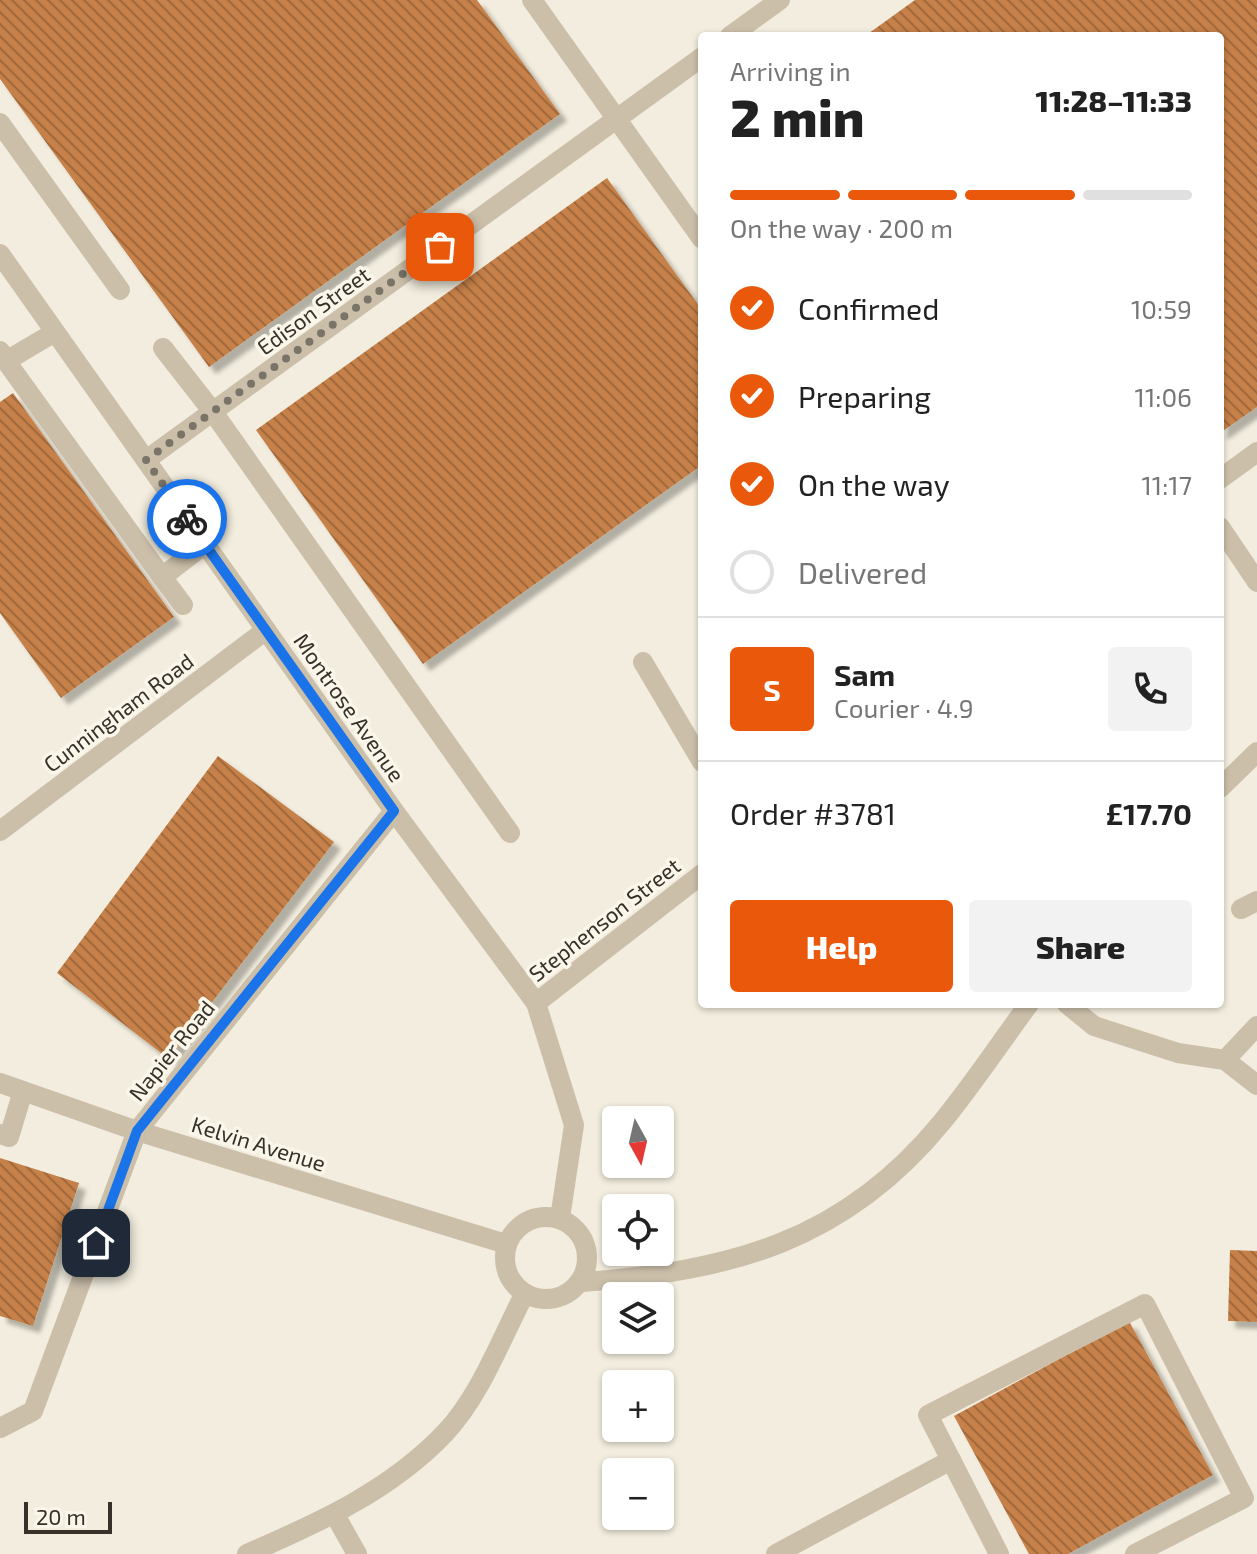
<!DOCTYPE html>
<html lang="en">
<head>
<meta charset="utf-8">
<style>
	:root { --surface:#fff; --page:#f2f2f2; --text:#222; --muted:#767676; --line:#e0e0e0; --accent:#ea580c }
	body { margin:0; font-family:"Exo 2",sans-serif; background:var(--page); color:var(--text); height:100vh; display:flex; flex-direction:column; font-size:30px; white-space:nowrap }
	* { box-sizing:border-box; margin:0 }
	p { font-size:26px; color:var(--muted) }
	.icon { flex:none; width:44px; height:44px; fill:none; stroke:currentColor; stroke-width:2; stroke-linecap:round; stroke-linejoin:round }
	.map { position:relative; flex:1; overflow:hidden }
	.drawer { position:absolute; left:698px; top:32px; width:526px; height:976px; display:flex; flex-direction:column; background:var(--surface); border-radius:8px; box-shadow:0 2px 6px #0004 }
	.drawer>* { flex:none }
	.needle { width:52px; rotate:172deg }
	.fabs { position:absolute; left:602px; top:1106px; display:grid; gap:16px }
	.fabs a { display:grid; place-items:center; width:72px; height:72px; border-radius:8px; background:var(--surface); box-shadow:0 2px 6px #0004; font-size:40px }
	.scale { position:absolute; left:24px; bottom:20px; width:88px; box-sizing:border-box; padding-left:8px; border:4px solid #383129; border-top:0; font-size:22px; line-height:28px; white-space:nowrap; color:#383129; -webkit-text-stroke:6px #faf6ea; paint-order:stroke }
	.pin { position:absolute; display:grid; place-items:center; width:68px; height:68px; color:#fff; margin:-34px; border-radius:16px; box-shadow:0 4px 12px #0006 }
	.courier { position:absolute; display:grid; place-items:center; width:80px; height:80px; margin:-40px; border:6px solid #1a73e8; border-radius:50%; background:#fff; color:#222; box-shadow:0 2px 10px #0007 }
	.overview em { font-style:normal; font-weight:800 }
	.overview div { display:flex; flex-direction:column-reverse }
	.overview { display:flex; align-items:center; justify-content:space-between; height:136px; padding:0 32px }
	h1 { font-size:52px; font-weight:800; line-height:60px }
	.bar { display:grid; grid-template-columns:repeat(4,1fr); gap:12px 8px; align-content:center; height:96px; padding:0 32px }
	.bar i { height:10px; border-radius:6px; background:var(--line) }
	.bar .current { background:var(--accent) }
	.bar p { grid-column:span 4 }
	.line { display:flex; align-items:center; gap:20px; padding:0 32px; border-top:2px solid var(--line) }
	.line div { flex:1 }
	.round { display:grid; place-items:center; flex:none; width:84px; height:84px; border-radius:8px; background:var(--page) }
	ol { padding:0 32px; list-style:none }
	li { display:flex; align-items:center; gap:24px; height:88px }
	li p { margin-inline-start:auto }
	li .icon { padding:8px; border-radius:50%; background:var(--accent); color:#fff; stroke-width:4 }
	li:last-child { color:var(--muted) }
	li i { width:44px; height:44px; border:4px solid var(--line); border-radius:50% }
	.button { display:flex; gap:16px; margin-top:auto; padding:16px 32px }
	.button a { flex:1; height:92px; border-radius:8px; background:var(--accent); color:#fff; font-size:32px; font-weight:800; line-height:92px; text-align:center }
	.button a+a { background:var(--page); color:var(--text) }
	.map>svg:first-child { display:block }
	.building { fill:url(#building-back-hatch); filter:url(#shadow) }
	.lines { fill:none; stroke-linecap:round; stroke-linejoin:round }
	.minor { stroke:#cbbfa9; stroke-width:20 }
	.done { stroke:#797368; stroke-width:8; stroke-dasharray:0 14.4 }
	.route { stroke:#1a73e8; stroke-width:10 }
	.labels { text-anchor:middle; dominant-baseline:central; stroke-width:7; stroke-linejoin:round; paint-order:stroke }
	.street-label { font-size:22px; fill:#383129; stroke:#faf6ea }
</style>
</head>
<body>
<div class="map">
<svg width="1257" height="1554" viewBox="0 0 1257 1554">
	<defs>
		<pattern id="building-back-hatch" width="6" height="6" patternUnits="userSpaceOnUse" patternTransform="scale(2)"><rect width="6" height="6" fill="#c68048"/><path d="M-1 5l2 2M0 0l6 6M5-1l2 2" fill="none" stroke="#a2693c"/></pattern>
		<filter id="shadow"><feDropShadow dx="7" dy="7" stdDeviation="2" flood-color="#0004"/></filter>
	</defs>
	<rect width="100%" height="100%" fill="#f2edde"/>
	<g class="building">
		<path d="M0 0H477L560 114 209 367 0 79Z"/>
		<path d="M915 0H1257V407L1220 433V36H865Z"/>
		<path d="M607 178 702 310V465L423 664 256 430Z"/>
		<path d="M13 393 174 617 61 698 0 613V402Z"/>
		<path d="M218 756 334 842 169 1059 57 973Z"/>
		<path d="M0 1158 79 1183 33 1326 0 1316Z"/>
		<path d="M1230 1250 1257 1251V1322L1228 1321Z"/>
		<path d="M1129 1321 1213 1475 1068 1554H1029L954 1416Z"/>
	</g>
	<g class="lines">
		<g class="minor">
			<path d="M532 0 702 239"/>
			<path d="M730 36 780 0"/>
			<path d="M0 123 120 290"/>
			<path d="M0 254 394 811 536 1003 574 1125 560 1218"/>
			<path d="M163 348 213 412 510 833"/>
			<path d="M0 351 6 361 55 332"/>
			<path d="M6 361 162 577 205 544"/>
			<path d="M146 460 702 57"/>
			<path d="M1220 479 1257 452"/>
			<path d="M1220 527 1257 582"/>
			<path d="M162 577 183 605"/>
			<path d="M643 662 702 762"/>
			<path d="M1220 788 1257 752"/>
			<path d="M0 831 266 630"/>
			<path d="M1241 909 1257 901"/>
			<path d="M536 1003 702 874"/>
			<path d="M1067 1004 1094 1026 1178 1053 1225 1060 1257 1085"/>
			<path d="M1225 1060 1257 1026"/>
			<path d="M0 1083 137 1131 506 1244"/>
			<path d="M0 1134 9 1137 23 1091"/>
			<circle cx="546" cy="1258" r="41"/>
			<path d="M582 1282C730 1271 844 1242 942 1122 973 1084 1000 1043 1029 1004"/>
			<path d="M0 1428 33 1411 137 1131 394 811"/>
			<path d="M335 1515 357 1554"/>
			<path d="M247 1554C318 1523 390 1491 445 1433 480 1396 500 1341 524 1295"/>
			<path d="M776 1554 951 1460"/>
			<path d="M999 1554 928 1415 1145 1304 1244 1498 1135 1554"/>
		</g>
	</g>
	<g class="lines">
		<path class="done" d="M187 519 146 460 440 247"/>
		<path class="route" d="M96 1243 137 1131 394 811 187 519"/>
	</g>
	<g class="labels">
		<g class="street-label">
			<text transform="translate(313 310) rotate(-36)">Edison Street</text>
			<text transform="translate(350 707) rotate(55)">Montrose Avenue</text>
			<text transform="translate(118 712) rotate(-37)">Cunningham Road</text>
			<text transform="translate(604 919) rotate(-38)">Stephenson Street</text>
			<text transform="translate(171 1050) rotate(-51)">Napier Road</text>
			<text transform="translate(259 1143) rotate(17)">Kelvin Avenue</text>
		</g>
	</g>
</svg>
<div class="fabs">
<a><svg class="needle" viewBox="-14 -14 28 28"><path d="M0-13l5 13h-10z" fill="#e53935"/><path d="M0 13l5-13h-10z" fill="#767676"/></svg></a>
<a><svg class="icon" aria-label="locate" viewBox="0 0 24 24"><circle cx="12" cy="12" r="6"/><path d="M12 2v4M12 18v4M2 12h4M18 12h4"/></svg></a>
<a><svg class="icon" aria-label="layers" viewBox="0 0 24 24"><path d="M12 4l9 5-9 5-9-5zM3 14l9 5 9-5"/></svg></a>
<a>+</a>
<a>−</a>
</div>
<div class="scale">20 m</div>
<div class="pin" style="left:440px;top:247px;background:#ea580c"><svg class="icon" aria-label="bag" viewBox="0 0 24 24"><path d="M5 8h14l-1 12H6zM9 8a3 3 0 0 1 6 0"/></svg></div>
<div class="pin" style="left:96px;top:1243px;background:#1f2937"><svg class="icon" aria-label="home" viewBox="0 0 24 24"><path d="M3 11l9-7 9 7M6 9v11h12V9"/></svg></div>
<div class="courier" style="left:187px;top:519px"><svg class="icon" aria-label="bike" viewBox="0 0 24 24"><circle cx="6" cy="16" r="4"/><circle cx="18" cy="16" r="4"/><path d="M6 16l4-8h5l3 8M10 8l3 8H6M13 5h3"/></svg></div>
<section class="drawer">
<div class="overview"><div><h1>2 min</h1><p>Arriving in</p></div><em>11:28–11:33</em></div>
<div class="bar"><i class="current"></i><i class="current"></i><i class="current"></i><i></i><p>On the way · 200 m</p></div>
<ol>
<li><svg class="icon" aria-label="check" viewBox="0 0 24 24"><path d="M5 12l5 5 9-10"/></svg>Confirmed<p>10:59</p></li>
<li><svg class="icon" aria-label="check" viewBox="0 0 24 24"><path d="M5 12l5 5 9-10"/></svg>Preparing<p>11:06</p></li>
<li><svg class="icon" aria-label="check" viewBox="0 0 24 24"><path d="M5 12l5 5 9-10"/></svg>On the way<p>11:17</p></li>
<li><i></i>Delivered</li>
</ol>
<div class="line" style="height:144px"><b class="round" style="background:var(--accent);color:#fff">S</b><div><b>Sam</b><p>Courier · 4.9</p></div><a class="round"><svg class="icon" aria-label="phone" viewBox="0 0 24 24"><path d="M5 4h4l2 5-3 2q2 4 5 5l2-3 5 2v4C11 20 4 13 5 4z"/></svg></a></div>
<div class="line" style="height:104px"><div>Order #3781</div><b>£17.70</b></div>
<div class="button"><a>Help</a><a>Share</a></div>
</section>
</div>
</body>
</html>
